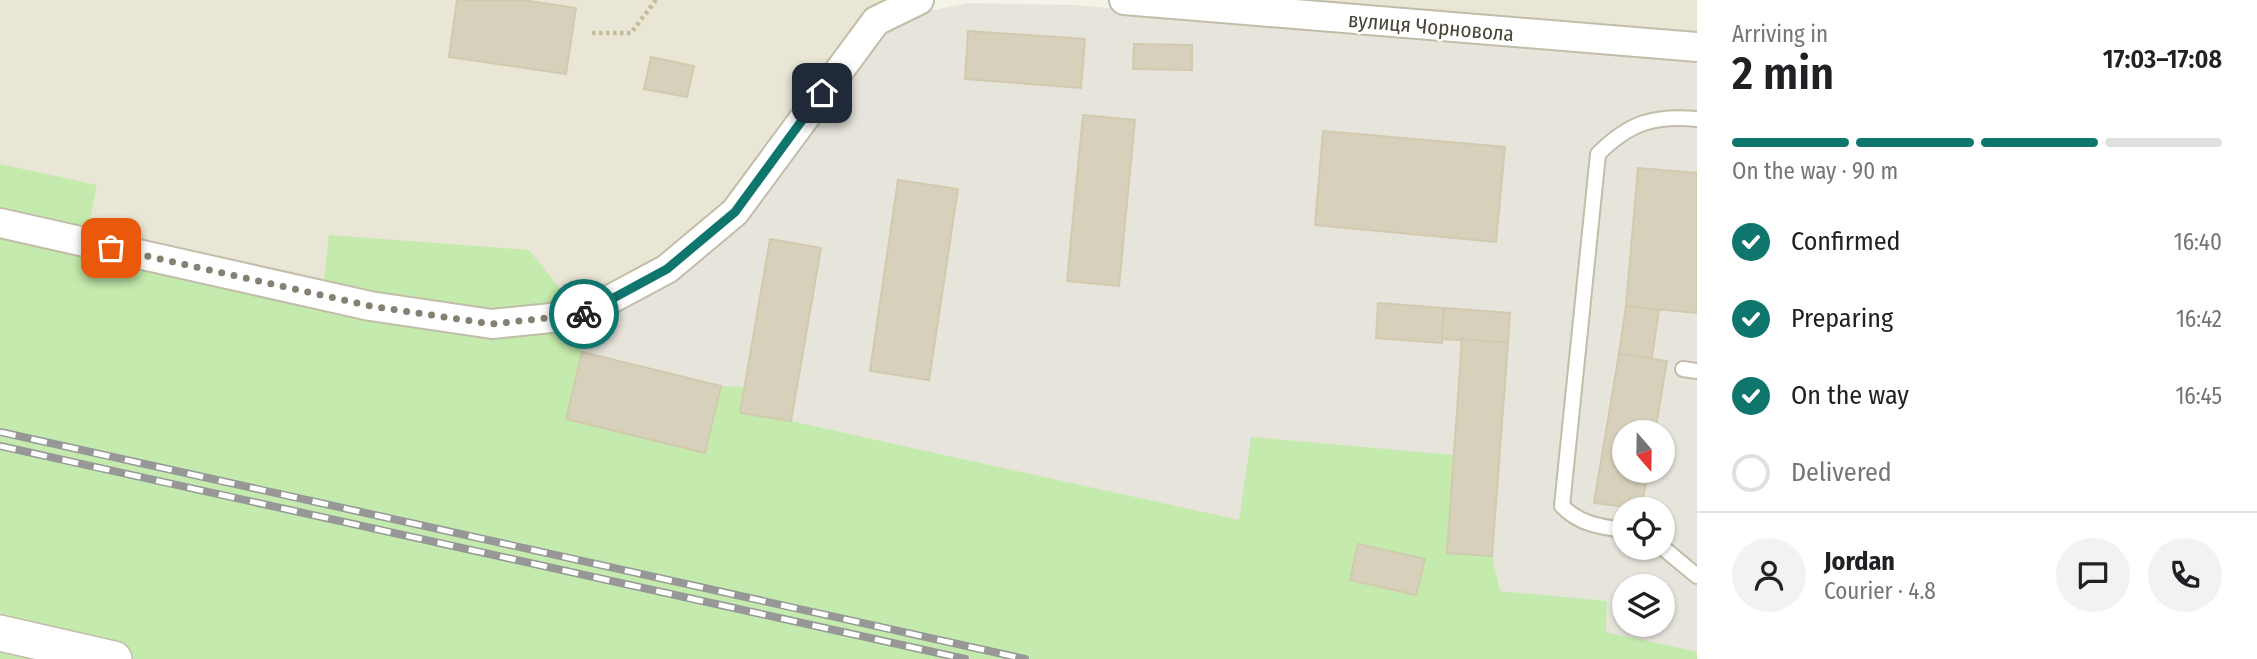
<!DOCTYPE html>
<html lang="en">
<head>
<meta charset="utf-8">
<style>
	:root { --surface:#fff; --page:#f2f2f2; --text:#202124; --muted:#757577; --line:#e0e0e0; --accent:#0f766e }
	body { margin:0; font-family:"Fira Sans Condensed",sans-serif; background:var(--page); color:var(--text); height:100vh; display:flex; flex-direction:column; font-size:26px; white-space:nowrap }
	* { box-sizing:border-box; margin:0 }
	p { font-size:23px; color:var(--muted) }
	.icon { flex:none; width:38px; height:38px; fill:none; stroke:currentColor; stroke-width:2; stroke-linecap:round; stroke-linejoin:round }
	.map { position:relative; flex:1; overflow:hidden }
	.drawer { display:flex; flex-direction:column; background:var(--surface); width:560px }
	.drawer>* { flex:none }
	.needle { width:46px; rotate:160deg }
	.controls { position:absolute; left:1612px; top:420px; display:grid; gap:14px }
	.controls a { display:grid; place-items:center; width:63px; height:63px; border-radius:50%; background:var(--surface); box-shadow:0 2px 5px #0004; font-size:35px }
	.pin { position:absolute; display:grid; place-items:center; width:60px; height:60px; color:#fff; margin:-30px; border-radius:14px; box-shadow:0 4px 10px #0006 }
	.courier { position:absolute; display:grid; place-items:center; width:70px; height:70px; margin:-35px; border:5px solid #0f766e; border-radius:50%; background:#fff; color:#222; box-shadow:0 2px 9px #0007 }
	.overview em { font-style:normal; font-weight:600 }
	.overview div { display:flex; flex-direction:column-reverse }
	.overview { display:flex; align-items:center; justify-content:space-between; height:119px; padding:0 35px }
	h1 { font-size:46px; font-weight:600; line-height:52px }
	.bar { display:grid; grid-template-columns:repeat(4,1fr); gap:10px 7px; align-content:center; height:84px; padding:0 35px }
	.bar i { height:9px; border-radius:5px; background:var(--line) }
	.bar .selected { background:var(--accent) }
	.bar p { grid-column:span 4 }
	.line { display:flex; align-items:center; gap:18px; padding:0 35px; border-top:2px solid var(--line) }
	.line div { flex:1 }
	.round { display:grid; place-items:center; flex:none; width:74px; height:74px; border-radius:37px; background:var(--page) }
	ol { padding:0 35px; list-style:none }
	li { display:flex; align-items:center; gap:21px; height:77px }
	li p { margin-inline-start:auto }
	li .icon { padding:7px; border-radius:50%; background:var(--accent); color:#fff; stroke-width:4 }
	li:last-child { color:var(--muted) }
	li i { width:38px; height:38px; border:4px solid var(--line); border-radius:50% }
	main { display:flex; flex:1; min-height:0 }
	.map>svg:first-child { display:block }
	.residential { fill:#e9e6d5 }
	.industrial { fill:#e7e4dc; fill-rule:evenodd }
	.green { fill:#c4ebad }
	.building { fill:#d7d1bc; stroke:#d2caae; stroke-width:2 }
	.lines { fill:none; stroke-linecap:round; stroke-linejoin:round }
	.service-casing { stroke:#c1bda9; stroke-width:18 }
	.minor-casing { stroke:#c1bda9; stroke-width:32 }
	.tertiary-casing { stroke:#c1bda9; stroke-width:38 }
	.path { stroke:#c3bc99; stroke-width:4.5; stroke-dasharray:3.5 3.5; stroke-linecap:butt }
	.service { stroke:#fff; stroke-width:14 }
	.minor { stroke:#fff; stroke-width:28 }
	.tertiary { stroke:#fff; stroke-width:35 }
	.rail-casing { stroke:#979797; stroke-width:8 }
	.rail { stroke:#fff; stroke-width:5; stroke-dasharray:16; stroke-linecap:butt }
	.done { stroke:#848173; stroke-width:7; stroke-dasharray:0 12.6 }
	.route { stroke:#0f766e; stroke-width:9 }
	.labels { text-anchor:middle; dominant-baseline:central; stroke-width:5; stroke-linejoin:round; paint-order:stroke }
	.street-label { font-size:21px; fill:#484435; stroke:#fff }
</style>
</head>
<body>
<main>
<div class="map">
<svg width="1697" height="659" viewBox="0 0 1697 659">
	<rect width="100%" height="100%" fill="#f4f3e7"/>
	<g class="residential">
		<path d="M0 0H901L735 212 581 315 492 324 0 223Z"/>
		<path d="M1275 0H1697V33Z"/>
	</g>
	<path class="industrial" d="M969 3 1073 5 1697 57V659L467 486 581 315 735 212 876 21ZM1624 432H1662V471H1624ZM1624 509H1662V548H1624ZM1624 586H1662V625H1624Z"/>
	<path class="green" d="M0 164 97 185 85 242 322 295 329 235 529 250 581 315 582 352 566 419 704 453 721 386 745 387 741 413 791 421 1239 520 1251 437 1454 455 1447 553 1492 556 1500 591 1607 601 1606 632 1697 652V659H0Z"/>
	<g class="building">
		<path d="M457 0H523L576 8 566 74 449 57Z"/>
		<path d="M968 31 1085 39 1081 88 965 79Z"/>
		<path d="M1134 44 1192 45V70L1133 69Z"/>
		<path d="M651 57 694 66 687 97 644 89Z"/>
		<path d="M1083 115 1135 120 1119 286 1067 281Z"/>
		<path d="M1323 131 1505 147 1496 242 1315 225Z"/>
		<path d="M1638 168 1697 173V313L1626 306Z"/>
		<path d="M898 180 958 189 929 380 870 371Z"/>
		<path d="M770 239 821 248 791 421 740 413Z"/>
		<path d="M1378 303 1444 308 1442 343 1376 338Z"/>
		<path d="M1626 306 1659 310 1652 358 1619 354Z"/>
		<path d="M1444 308 1510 313 1508 343 1442 339Z"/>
		<path d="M1462 339 1508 343 1492 556 1447 553Z"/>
		<path d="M582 352 721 386 705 453 566 419Z"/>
		<path d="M1619 354 1667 361 1655 432H1624V471H1648L1641 509 1594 503Z"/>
		<path d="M1358 544 1425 559 1416 595 1350 580Z"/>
	</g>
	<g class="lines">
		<defs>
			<g id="service">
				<path d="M1683 369 1697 371"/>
				<path d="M1624 530C1601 527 1579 524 1562 506L1598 154C1629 123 1653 115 1697 119"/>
				<path d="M1662 547 1697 576"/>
			</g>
			<g id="minor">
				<path d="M1124 0 1697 47"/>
				<path d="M0 223 370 306 492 324 581 315 667 269 735 212 876 21 919 0"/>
			</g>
			<path id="tertiary" d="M0 633 114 659"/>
		</defs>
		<use href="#service" class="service-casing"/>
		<use href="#minor" class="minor-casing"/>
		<use href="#tertiary" class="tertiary-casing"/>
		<path class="path" d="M592 33H631L656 0"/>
		<use href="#service" class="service"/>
		<use href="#minor" class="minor"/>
		<use href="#tertiary" class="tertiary"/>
		<defs>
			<g id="rail">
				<path d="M0 432 1025 659"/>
				<path d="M0 446 965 659"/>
			</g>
		</defs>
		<use href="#rail" class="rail-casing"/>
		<use href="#rail" class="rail"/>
	</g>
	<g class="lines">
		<path class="done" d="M111 248 370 306 492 324 584 314"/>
		<path class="route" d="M584 314 667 269 735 212 822 93"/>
	</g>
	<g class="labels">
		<g class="street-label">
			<text transform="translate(1431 27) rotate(5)">вулиця Чорновола</text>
		</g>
	</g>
</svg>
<div class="controls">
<a><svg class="needle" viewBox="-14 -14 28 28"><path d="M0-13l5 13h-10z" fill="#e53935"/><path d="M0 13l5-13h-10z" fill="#757577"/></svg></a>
<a><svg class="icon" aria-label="locate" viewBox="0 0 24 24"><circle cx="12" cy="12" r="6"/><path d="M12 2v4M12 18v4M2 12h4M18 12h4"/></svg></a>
<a><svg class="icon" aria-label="layers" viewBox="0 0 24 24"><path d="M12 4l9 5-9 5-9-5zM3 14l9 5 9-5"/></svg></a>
</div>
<div class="pin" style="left:111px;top:248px;background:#ea580c"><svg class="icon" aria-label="bag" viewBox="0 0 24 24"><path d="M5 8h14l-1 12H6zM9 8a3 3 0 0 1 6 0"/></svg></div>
<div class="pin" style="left:822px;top:93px;background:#1f2937"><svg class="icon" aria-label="home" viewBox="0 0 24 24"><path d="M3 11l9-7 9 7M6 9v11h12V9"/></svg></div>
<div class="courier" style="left:584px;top:314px"><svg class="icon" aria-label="bike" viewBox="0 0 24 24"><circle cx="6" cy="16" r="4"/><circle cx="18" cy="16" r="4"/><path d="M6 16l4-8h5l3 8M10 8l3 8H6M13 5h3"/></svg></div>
</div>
<section class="drawer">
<div class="overview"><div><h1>2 min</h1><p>Arriving in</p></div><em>17:03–17:08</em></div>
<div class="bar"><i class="selected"></i><i class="selected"></i><i class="selected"></i><i></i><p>On the way · 90 m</p></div>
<ol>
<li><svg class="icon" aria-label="check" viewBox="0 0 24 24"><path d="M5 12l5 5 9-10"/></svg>Confirmed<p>16:40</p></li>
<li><svg class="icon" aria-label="check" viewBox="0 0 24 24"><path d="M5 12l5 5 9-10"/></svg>Preparing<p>16:42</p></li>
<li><svg class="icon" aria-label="check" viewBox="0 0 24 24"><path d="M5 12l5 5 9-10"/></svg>On the way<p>16:45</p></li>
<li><i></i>Delivered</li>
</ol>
<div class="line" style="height:126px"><a class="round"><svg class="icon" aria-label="person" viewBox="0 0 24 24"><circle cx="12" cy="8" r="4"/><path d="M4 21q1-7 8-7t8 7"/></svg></a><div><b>Jordan</b><p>Courier · 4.8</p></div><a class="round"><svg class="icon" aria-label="chat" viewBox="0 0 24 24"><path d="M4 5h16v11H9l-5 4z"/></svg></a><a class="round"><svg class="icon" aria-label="phone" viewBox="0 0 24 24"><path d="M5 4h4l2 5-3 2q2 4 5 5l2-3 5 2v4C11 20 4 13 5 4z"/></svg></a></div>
</section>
</main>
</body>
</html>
